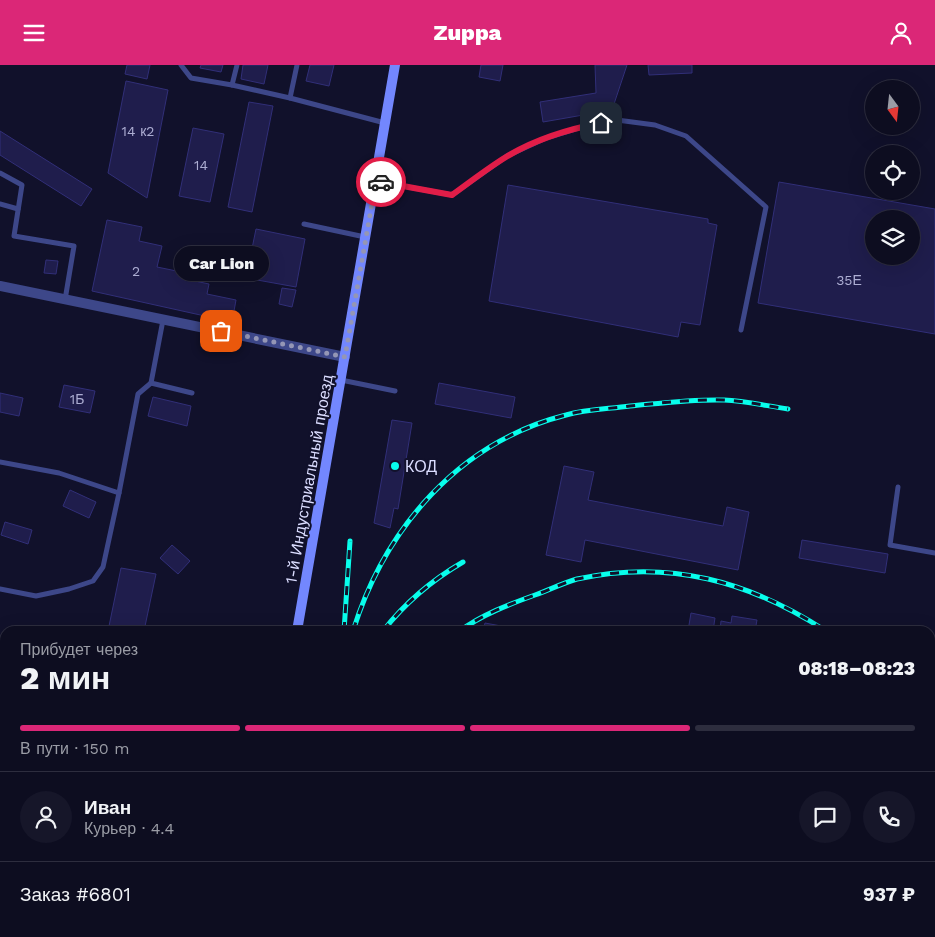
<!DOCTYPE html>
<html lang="ru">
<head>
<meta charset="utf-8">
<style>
	:root { --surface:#0d0d20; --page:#161629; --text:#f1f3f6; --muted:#9a9ca5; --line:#2d2d3e; --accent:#db2777 }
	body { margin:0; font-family:"Work Sans",sans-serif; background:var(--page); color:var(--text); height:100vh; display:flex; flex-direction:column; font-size:19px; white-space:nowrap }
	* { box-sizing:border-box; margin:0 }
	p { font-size:16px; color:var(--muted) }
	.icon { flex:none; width:28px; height:28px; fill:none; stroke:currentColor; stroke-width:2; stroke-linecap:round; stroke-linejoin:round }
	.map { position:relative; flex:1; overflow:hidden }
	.details { position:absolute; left:0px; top:561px; width:935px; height:311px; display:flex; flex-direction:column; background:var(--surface); border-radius:15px 15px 0 0; box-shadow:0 5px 20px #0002,0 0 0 1px var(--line) }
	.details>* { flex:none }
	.needle { width:32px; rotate:165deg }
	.fabs { position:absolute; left:865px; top:15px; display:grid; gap:10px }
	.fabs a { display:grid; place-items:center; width:55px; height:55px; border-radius:50%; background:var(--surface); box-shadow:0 5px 20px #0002,0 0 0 1px var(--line); font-size:25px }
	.pin { position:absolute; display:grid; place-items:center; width:42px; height:42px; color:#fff; margin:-21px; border-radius:10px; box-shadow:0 2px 8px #0006 }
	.courier { position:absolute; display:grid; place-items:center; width:50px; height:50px; margin:-25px; border:4px solid #e11d48; border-radius:50%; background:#fff; color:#222; box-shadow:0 1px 6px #0007 }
	.bubble { position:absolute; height:35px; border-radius:18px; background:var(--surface); box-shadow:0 5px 20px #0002,0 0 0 1px var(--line); font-size:16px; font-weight:800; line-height:35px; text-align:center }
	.summary em { font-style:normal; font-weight:800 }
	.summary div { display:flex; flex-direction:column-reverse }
	.summary { display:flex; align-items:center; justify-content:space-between; height:85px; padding:0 20px }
	h1 { font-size:32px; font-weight:800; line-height:38px }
	.bar { display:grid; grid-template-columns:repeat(4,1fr); gap:8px 5px; align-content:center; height:60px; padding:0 20px }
	.bar i { height:6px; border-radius:4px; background:var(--line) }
	.bar .active { background:var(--accent) }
	.bar p { grid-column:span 4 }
	.line { display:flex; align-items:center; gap:12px; padding:0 20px; border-top:1px solid var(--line) }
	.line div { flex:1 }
	.round { display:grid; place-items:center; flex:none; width:52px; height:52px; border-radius:26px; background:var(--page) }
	header { display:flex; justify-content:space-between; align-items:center; height:65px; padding:0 20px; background:var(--accent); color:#fff; font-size:22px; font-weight:800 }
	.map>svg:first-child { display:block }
	.building { fill:#1f1d4c; stroke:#312f78; fill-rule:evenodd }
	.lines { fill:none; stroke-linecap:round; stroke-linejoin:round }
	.lane { stroke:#3d4789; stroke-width:5 }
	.street { stroke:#3d4789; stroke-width:10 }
	.secondary { stroke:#7387fe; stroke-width:10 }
	.rail-casing { stroke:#08feec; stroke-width:5 }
	.rail { stroke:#11112b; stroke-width:3; stroke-dasharray:9; stroke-linecap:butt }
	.done { stroke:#9496b5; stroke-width:5; stroke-dasharray:0 9 }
	.route { stroke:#e11d48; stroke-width:6 }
	.poi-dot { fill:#08feec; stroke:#11112b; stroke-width:2 }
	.labels { text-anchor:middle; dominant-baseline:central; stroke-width:4; stroke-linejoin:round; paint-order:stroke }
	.number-label { font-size:14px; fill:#acadd2 }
	.poi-label { font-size:16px; fill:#dbddff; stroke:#11112b; text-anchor:start }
	.street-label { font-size:16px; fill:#dbddff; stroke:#11112b }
</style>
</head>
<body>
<header><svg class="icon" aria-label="menu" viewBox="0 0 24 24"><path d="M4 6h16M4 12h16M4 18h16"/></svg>Zuppa<svg class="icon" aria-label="person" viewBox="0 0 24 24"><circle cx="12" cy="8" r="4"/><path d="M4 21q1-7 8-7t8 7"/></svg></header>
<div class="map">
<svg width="935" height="872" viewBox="0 0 935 872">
	<rect width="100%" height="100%" fill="#11112b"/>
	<g class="building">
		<path d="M127 0H150L147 14 125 9Z"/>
		<path d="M201 0H223L221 7 200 3Z"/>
		<path d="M243 0H268L264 19 241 14Z"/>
		<path d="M310 0H334L329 21 306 16Z"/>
		<path d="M481 0H503L500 16 479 12Z"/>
		<path d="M595 0H627L612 45 543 57 540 37 596 28Z"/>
		<path d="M648 0H692V8L649 10Z"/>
		<path d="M126 16 168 25 147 133 108 108Z"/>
		<path d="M249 37 273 41 252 147 228 142Z"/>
		<path d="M193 63 224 69 210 137 179 131Z"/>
		<path d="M0 66 92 124 81 141 0 90Z"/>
		<path d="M779 117 935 144V269L758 238ZM874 154H911V191H874Z"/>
		<path d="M508 120 708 154V158L717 160 700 260 681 257 678 272 489 236Z"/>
		<path d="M107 155 142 162 139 176 162 181 157 202 196 210 195 216 209 219 207 229 236 235 232 257 92 226Z"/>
		<path d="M256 164 305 174 296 222 246 213Z"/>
		<path d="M46 195 58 196 56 209 44 208Z"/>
		<path d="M282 223 296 225 292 242 279 239Z"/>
		<path d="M439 318 515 332 511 353 435 339Z"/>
		<path d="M64 320 95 326 90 348 59 342Z"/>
		<path d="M0 328 23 333 19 351 0 347Z"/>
		<path d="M153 332 191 341 187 361 148 351Z"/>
		<path d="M392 355 412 358 398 444 394 443 390 463 374 458Z"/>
		<path d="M564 401 594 407 588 435 723 461 727 442 749 447 738 505 585 475 581 497 546 490Z"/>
		<path d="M70 425 96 437 89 453 63 441Z"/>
		<path d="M5 457 32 465 28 479 1 470Z"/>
		<path d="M802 475 888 489 885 508 799 493Z"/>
		<path d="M172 480 190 496 178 509 160 493Z"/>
		<path d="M121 503 156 509 144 566H108Z"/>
		<path d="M691 548 715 553 713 566H688Z"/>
		<path d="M732 551 757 555 755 566H720L721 556 731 558Z"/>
		<path d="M485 558 501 561 500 566H483Z"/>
		<path d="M0 641 5 643V681L0 680Z"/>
		<path d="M930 720H935V793L930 792Z"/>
		<path d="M118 868H155L154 872H126Z"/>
		<path d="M260 868H279L280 872H261Z"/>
		<path d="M358 868H380L379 872H358Z"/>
	</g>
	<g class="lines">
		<g class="lane">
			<path d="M181 0 191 13 232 20 237 0"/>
			<path d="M232 20 290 33 385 58"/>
			<path d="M290 33 297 0"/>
			<path d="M0 108 22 120 14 171 74 181 65 235"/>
			<path d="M375 116 452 130 507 91 546 73 585 61 617 55 655 60 686 71 766 142 741 265"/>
			<path d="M0 139 18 144"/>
			<path d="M304 159 365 172"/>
			<path d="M163 255 151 318 192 328"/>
			<path d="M341 315 395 326"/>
			<path d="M0 397 59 408 119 428 138 329 151 318"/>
			<path d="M898 422 890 480 935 488"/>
			<path d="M0 524 36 531 69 524 93 516 103 502 119 428"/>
			<path d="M0 697 5 698"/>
			<path d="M0 858 5 861"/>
			<path d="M15 868 25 872"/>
			<path d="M832 868 833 872"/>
			<path d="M74 872 75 868"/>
			<path d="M195 872 196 868"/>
			<path d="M564 872 565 868"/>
			<path d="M607 872 608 868"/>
			<path d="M744 872 745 868"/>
			<path d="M906 872 907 868"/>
		</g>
		<path class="street" d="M0 221 345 292"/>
		<g class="secondary">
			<path d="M297 566 395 0"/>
			<path d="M924 868 935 869"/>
		</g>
		<defs>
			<g id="rail">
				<path d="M344 566 350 476"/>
				<path d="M353 566C385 463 459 377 566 350 587 344 609 344 630 341 662 338 693 334 724 335 746 336 767 341 788 344"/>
				<path d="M383 566C405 538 432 515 463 497"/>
				<path d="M460 566C481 550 510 539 535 530 549 525 563 518 577 514 669 494 749 516 826 566"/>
				<path d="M930 680 935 686"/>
				<path d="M0 757 5 763"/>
				<path d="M69 868 71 872"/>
				<path d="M297 868V872"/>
			</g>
		</defs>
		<use href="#rail" class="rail-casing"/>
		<use href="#rail" class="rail"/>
	</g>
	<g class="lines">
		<path class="done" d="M221 266 345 292 376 116 381 117"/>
		<path class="route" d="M381 117 452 130C470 117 488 103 506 92 534 75 569 64 601 58"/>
	</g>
	<circle class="poi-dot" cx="395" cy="401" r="5"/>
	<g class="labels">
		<g class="number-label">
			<text x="138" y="66">14 к2</text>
			<text x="201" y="100">14</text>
			<text x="136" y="206">2</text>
			<text x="849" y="215">35Е</text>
			<text x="77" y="334">1Б</text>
		</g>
		<g class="poi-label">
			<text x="405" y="401">КОД</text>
		</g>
		<g class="street-label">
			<text transform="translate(309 414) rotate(-80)">1-й Индустриальный проезд</text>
		</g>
	</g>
</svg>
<div class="fabs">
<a><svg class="needle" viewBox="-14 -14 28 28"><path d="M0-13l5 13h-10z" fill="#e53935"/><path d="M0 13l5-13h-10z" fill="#9a9ca5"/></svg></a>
<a><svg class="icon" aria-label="locate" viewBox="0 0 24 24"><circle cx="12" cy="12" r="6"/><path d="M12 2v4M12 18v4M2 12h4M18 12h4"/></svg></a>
<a><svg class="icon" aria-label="layers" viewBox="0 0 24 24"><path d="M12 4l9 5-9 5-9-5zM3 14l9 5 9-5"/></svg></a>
</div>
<div class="pin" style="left:221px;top:266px;background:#ea580c"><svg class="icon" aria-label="bag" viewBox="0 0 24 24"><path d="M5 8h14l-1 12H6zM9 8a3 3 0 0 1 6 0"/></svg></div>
<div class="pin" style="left:601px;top:58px;background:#1f2937"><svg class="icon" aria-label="home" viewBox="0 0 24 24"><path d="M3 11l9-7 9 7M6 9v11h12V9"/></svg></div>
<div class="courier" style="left:381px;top:117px"><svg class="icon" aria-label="car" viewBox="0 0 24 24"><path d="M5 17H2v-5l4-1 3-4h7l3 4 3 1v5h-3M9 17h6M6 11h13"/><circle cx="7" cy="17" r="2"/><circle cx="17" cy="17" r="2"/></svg></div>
<div class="bubble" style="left:174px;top:181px;width:95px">Car Lion</div>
<section class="details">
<div class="summary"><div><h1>2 мин</h1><p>Прибудет через</p></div><em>08:18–08:23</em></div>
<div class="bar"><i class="active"></i><i class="active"></i><i class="active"></i><i></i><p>В пути · 150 m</p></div>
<div class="line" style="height:90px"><a class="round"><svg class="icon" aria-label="person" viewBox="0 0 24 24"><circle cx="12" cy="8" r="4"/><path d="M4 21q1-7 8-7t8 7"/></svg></a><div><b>Иван</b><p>Курьер · 4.4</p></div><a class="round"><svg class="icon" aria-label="chat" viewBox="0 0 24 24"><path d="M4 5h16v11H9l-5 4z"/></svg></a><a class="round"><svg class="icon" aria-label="phone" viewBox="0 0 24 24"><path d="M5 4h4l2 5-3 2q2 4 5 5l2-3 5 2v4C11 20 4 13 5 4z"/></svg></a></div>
<div class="line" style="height:65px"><div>Заказ #6801</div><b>937 ₽</b></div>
</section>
</div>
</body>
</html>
